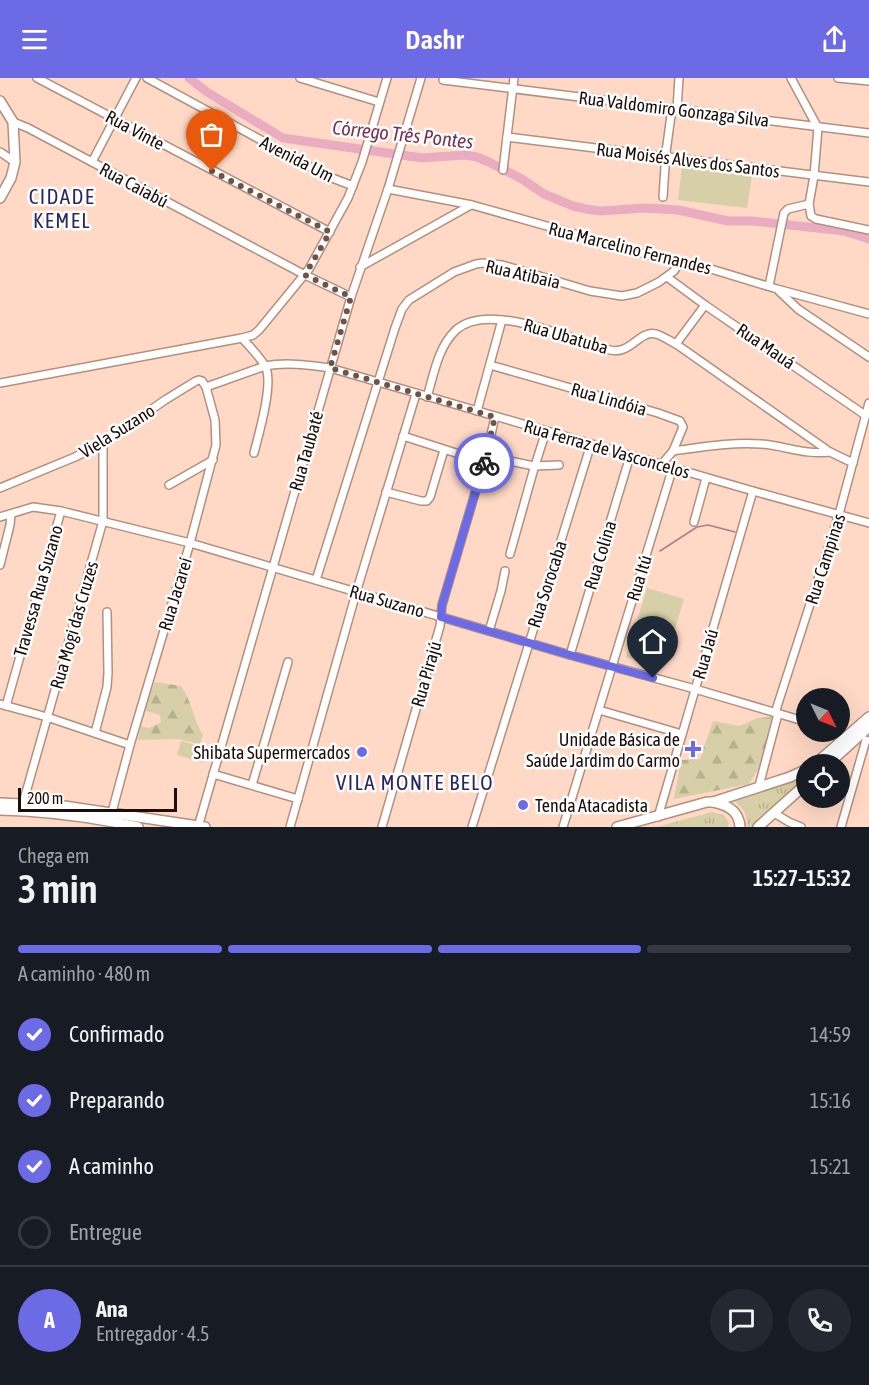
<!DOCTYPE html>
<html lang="pt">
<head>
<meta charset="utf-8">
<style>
	:root { --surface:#171b24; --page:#242831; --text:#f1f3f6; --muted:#9ea1a6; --line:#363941; --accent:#6c6ae4 }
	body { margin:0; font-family:"Asap Condensed",sans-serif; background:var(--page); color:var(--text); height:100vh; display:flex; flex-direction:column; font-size:22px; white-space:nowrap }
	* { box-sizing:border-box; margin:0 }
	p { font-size:20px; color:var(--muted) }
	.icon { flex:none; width:33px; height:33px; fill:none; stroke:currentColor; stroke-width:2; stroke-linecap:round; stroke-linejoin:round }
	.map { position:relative; height:749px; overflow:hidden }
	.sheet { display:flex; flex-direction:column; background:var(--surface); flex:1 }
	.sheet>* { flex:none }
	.needle { width:39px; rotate:133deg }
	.controls { position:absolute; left:796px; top:610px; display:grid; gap:12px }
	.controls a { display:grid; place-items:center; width:54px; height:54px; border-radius:50%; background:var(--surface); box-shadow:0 6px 24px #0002; font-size:30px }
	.scale { position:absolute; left:18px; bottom:15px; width:159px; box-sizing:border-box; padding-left:6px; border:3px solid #1b0e08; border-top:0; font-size:16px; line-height:21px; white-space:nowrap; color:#1b0e08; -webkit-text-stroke:4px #fff; paint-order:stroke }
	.pin { position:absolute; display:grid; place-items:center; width:51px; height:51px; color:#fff; margin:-62px -26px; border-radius:50% 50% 50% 0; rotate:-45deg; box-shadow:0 0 6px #0007 }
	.pin .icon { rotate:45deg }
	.courier { position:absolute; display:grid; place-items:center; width:60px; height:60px; margin:-30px; border:4px solid #6c6ae4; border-radius:50%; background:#fff; color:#222; box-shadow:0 2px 8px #0007 }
	.summary em { font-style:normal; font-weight:600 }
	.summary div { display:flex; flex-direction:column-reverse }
	.summary { display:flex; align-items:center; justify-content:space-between; height:102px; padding:0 18px }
	h1 { font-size:39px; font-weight:600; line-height:45px }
	.bar { display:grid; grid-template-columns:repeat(4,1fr); gap:9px 6px; align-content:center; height:72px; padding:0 18px }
	.bar i { height:8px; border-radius:4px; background:var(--line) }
	.bar .current { background:var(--accent) }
	.bar p { grid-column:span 4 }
	.line { display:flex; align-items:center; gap:15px; padding:0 18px; border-top:2px solid var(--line) }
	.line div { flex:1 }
	.round { display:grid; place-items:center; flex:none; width:63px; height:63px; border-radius:32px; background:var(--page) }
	ol { padding:0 18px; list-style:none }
	li { display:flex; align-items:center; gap:18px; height:66px }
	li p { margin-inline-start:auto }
	li .icon { padding:6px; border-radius:50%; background:var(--accent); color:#fff; stroke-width:4 }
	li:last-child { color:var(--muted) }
	li i { width:33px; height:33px; border:3px solid var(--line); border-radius:50% }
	header { display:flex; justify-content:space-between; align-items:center; height:78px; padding:0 18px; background:var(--accent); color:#fff; font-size:27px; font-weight:600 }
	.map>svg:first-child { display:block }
	.grass { fill:url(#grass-tufts) }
	.forest { fill:url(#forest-firs) }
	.pitch { fill:#d6cfa7 }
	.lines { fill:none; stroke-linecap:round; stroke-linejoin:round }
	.stream { stroke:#ab7d8a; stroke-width:1.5 }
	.river { stroke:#e9acc1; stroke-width:9 }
	.minor-casing { stroke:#b28f7e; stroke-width:10 }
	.major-casing { stroke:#b28f7e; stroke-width:12 }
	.minor { stroke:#fff; stroke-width:7 }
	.major { stroke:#fff; stroke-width:9 }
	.done { stroke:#6b554a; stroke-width:6; stroke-dasharray:0 10.8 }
	.route { stroke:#6c6ae4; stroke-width:8 }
	.poi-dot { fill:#6c6ae4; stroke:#fff; stroke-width:2 }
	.labels { text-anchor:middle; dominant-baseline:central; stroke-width:5; stroke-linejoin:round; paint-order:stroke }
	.street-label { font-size:18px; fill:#1b0e08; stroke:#fff }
	.poi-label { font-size:18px; fill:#1b0e08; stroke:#fff; text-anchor:end }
	.water-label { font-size:20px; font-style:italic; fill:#7b3250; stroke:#fff }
	.quarter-label { font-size:21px; letter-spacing:1.5px; fill:#292862; stroke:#fff }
</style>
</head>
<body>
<header><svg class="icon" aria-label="menu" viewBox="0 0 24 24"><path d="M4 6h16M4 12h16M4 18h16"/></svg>Dashr<svg class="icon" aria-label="share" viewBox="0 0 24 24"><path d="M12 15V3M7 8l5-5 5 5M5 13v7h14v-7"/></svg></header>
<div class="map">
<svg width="869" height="749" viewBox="0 0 869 749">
	<defs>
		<pattern id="grass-tufts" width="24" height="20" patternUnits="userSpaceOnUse" patternTransform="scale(1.5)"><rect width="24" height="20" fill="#d6cfa7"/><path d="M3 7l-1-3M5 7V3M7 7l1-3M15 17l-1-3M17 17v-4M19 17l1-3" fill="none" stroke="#b7b18e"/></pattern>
		<pattern id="forest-firs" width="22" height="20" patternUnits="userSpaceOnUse" patternTransform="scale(1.5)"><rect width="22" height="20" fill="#d6cfa7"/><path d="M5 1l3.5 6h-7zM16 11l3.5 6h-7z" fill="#b7b18e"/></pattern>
	</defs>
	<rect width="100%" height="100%" fill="#ffd9c6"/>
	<g class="grass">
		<path d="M807 696 752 749H747C747 733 743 730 731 721L782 707Z"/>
		<path d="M712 734 724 737 729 745 728 749H657Z"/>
	</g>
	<g class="forest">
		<path d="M155 604 181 608C192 623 193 641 203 657L200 666 178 661 138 662 141 648 149 650 161 644 160 637 143 632Z"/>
		<path d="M772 639C771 671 765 680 749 706L674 721 681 682 700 681 713 643 740 648 757 640Z"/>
	</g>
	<g class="pitch">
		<path d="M682 89 752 97 747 130 678 122Z"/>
		<path d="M647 510 684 521 663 590 626 579Z"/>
		<path d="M181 663 208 671 204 685 177 677Z"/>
	</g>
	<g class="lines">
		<path class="stream" d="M660 473 697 449 708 447 735 454"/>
		<path class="river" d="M189 0 207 14 283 60 422 80 465 77 477 79 489 84 522 101 544 116 573 128 586 131 600 133 646 130 678 132 728 143H752L844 153 869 161"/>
		<defs>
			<g id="minor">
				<path d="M37 0 330 154"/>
				<path d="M147 0 327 98 353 108"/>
				<path d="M300 0 379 24"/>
				<path d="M791 0 818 50 814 98 809 126 811 138 816 141 869 152"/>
				<path d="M838 0 869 3"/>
				<path d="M443 2 869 55"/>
				<path d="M677 31 679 0"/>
				<path d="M13 44 28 50 305 197 351 219"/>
				<path d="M507 59 869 104"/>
				<path d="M0 74 15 84"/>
				<path d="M92 84 136 0"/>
				<path d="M503 92 514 0"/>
				<path d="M388 111 472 127 671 183 711 191 777 211 869 236"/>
				<path d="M663 119 666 74 672 30"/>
				<path d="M360 189 471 127"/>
				<path d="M667 199 705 227 865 337"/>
				<path d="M769 208 784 135 788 131 809 126"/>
				<path d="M779 213 798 231 869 279"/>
				<path d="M242 260C249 268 262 281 266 290 273 308 259 355 254 375"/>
				<path d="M676 266 705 227"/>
				<path d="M490 287 658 335 680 343 683 349 673 373 662 386"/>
				<path d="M0 305 242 260 253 257 259 252 309 191 348 120 362 84 387 0"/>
				<path d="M206 309 265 288C286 284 309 287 330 290L753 413 869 445"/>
				<path d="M427 319C434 296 438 269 456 252 489 222 573 263 610 272 631 277 639 252 656 256 663 258 670 263 676 266L830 374 853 385"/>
				<path d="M477 333 502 242"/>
				<path d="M403 358 484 384"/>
				<path d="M673 373C702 369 732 364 761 366 786 368 804 377 830 374"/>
				<path d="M486 378 534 388 559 387"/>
				<path d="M169 407 213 382"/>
				<path d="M0 410 75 379 103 365 165 322 196 303 199 302 202 303 206 309 215 342 216 367 190 465 130 667 112 734"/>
				<path d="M386 414 421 423H427L430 419 444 372"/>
				<path d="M0 439 33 429 61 433 190 465 570 577 695 611 807 644"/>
				<path d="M694 444 706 400"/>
				<path d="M510 476 533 394 546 353"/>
				<path d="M0 487 10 447 11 436"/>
				<path d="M316 502 395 250 402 231 409 222 454 194 476 186 483 185 502 187 590 213 622 218 637 215 659 204 674 193 679 185"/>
				<path d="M489 553 501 513 505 493"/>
				<path d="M570 577 630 378"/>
				<path d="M0 626 47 639 130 667"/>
				<path d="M6 628 61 433"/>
				<path d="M599 632 682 656"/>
				<path d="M775 635 839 436 869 325"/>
				<path d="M95 655 107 609 108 595 107 534"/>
				<path d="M213 696 298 721"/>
				<path d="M252 707 288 584"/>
				<path d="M759 708 778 636"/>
				<path d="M23 725 103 443V365"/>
				<path d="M774 735 789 744 801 749"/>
				<path d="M658 739 753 413"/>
				<path d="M198 749 351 219 388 111 421 0"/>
				<path d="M290 749 356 515 416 316"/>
				<path d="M382 749 440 548 442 527 486 378 495 339"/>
				<path d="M472 749 591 366"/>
				<path d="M563 749 673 389"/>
				<path d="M841 749 866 662"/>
			</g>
			<g id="major">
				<path d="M0 23 13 44 15 84 11 100 0 120"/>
				<path d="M814 687 869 639"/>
				<path d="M827 687 869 649"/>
				<path d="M713 724C728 727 739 733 740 749"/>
				<path d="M0 725 64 728 205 749"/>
				<path d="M0 732C47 733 92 739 138 749"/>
				<path d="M617 749 707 724H713L790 699 807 691"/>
				<path d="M758 749 807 705"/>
			</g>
		</defs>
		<use href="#minor" class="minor-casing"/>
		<use href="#major" class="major-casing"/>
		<use href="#minor" class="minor"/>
		<use href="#major" class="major"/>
	</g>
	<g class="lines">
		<path class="done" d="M212 93 330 154 305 197 351 219 330 290 495 339 484 385"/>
		<path class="route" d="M484 385 442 527 441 539 570 577 653 600"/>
	</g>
	<g class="poi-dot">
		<path d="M690 662h6v6h6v6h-6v6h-6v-6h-6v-6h6z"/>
		<circle cx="362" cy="674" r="6"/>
		<circle cx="523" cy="727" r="6"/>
	</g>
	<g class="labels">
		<g class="street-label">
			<text transform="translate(674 31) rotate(7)">Rua Valdomiro Gonzaga Silva</text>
			<text transform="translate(135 52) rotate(28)">Rua Vinte</text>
			<text transform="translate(297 81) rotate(27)">Avenida Um</text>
			<text transform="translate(688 82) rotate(7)">Rua Moisés Alves dos Santos</text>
			<text transform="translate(134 107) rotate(28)">Rua Caiabú</text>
			<text transform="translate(630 170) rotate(14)">Rua Marcelino Fernandes</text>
			<text transform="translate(523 196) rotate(13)">Rua Atibaia</text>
			<text transform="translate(566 258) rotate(16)">Rua Ubatuba</text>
			<text transform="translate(766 268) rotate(34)">Rua Mauá</text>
			<text transform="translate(609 321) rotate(16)">Rua Lindóia</text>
			<text transform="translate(117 353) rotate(-32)">Viela Suzano</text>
			<text transform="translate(607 371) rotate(16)">Rua Ferraz de Vasconcelos</text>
			<text transform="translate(306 373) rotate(-74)">Rua Taubaté</text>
			<text transform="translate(600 477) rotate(-73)">Rua Colina</text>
			<text transform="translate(825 481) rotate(-72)">Rua Campinas</text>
			<text transform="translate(639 500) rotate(-73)">Rua Itú</text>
			<text transform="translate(547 506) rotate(-72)">Rua Sorocaba</text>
			<text transform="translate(38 513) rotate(-74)">Travessa Rua Suzano</text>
			<text transform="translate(175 516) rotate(-73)">Rua Jacareí</text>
			<text transform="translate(387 523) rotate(16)">Rua Suzano</text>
			<text transform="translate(74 547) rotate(-74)">Rua Mogi das Cruzes</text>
			<text transform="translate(705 576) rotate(-74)">Rua Jaú</text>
			<text transform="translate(426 596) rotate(-74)">Rua Pirajú</text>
		</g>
		<g class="poi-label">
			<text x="680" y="661">Unidade Básica de<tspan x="680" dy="21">Saúde Jardim do Carmo</tspan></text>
			<text x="350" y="674">Shibata Supermercados</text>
			<text x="535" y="727" text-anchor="start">Tenda Atacadista</text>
		</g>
		<g class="water-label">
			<text transform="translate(403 56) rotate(6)">Córrego Três Pontes</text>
		</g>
		<g class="quarter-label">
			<text x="62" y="118">CIDADE<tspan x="62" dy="24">KEMEL</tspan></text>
			<text x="415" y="704">VILA MONTE BELO</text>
		</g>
	</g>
</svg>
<div class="controls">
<a><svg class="needle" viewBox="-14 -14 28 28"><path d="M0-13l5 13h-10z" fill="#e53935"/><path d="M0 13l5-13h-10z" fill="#9ea1a6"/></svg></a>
<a><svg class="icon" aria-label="locate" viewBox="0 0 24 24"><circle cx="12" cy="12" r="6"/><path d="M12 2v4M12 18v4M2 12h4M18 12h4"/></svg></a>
</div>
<div class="scale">200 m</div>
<div class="pin" style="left:212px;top:93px;background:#ea580c"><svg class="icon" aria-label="bag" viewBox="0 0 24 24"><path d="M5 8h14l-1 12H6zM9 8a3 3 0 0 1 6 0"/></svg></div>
<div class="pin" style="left:653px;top:600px;background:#1f2937"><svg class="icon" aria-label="home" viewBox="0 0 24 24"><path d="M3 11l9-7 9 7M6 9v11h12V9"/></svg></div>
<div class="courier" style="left:484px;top:385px"><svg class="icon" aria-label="bike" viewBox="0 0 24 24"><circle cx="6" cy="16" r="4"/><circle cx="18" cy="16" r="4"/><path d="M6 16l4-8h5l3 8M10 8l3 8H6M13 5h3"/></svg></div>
</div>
<section class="sheet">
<div class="summary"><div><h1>3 min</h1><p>Chega em</p></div><em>15:27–15:32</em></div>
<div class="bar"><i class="current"></i><i class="current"></i><i class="current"></i><i></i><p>A caminho · 480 m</p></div>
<ol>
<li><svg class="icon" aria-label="check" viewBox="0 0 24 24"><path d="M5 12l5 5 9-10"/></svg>Confirmado<p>14:59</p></li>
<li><svg class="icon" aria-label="check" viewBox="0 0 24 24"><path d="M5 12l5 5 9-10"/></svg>Preparando<p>15:16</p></li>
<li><svg class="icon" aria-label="check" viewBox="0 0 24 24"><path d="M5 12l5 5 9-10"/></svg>A caminho<p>15:21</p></li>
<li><i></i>Entregue</li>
</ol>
<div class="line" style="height:108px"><b class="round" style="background:var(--accent);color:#fff">A</b><div><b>Ana</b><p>Entregador · 4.5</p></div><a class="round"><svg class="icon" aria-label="chat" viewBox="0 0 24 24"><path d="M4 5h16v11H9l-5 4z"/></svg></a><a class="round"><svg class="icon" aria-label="phone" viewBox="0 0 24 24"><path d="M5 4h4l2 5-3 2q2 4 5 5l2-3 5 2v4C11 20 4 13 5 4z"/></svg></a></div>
</section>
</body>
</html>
